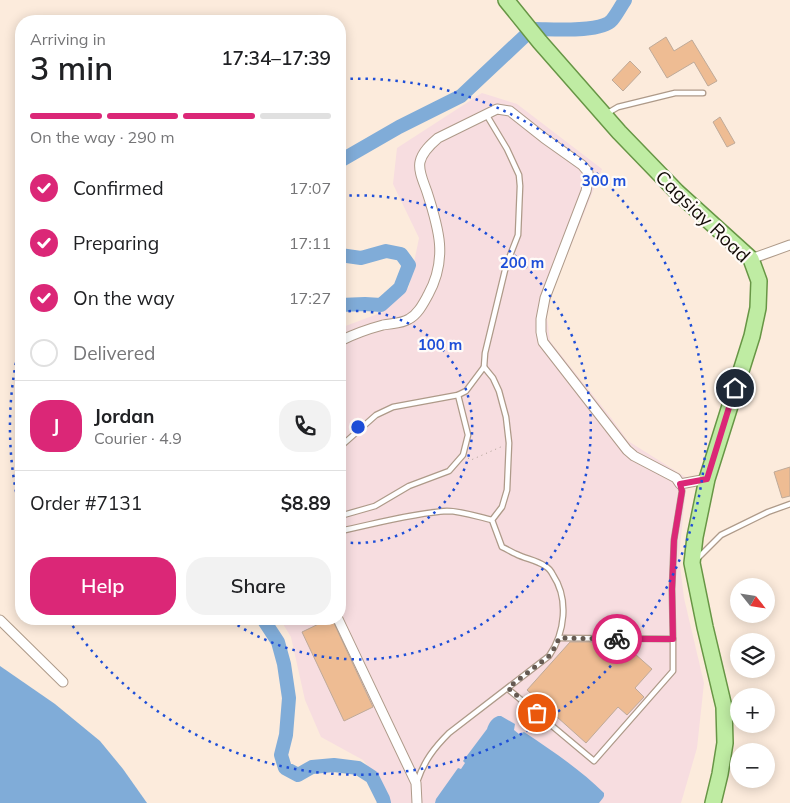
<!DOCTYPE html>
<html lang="en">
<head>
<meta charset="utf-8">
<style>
	:root { --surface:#fff; --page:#f2f2f2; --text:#202124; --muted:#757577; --line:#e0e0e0; --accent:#db2777 }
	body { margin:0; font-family:Mulish,sans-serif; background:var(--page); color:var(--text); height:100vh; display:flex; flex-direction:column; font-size:19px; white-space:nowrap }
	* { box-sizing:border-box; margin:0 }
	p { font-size:16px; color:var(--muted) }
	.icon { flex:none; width:28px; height:28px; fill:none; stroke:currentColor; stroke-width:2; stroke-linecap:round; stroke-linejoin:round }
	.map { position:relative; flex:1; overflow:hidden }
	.details { position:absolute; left:15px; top:15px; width:331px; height:610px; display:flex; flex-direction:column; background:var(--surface); border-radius:20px; box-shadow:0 2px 12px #0003 }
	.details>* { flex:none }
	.needle { width:32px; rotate:120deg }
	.tools { position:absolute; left:730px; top:578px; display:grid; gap:10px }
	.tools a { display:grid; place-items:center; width:45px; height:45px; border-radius:50%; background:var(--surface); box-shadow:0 2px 12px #0003; font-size:25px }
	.pin { position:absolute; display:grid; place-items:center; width:42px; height:42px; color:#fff; margin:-21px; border:2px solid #fff; border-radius:50%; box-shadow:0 1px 5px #0007 }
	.courier { position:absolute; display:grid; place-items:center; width:50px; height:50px; margin:-25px; border:4px solid #db2777; border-radius:50%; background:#fff; color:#222; box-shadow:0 1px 6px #0007 }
	.summary em { font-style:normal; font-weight:600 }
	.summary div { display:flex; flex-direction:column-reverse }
	.summary { display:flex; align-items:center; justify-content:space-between; height:85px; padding:0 15px }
	h1 { font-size:32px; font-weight:600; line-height:38px }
	.bar { display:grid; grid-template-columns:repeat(4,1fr); gap:8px 5px; align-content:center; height:60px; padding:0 15px }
	.bar i { height:6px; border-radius:4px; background:var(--line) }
	.bar .on { background:var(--accent) }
	.bar p { grid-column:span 4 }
	.line { display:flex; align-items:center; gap:12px; padding:0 15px; border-top:1px solid var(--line) }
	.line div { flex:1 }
	.round { display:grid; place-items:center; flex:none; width:52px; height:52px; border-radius:20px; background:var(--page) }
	ol { padding:0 15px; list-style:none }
	li { display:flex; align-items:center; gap:15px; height:55px }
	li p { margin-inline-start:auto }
	li .icon { padding:5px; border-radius:50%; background:var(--accent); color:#fff; stroke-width:4 }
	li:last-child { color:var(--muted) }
	li i { width:28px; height:28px; border:2px solid var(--line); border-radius:50% }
	.button { display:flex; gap:10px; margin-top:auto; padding:10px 15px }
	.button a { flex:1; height:58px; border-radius:20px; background:var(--accent); color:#fff; font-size:20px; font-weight:600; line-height:58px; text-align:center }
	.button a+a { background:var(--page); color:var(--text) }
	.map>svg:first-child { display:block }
	.industrial { fill:#f7dde0 }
	.water { fill:#80acd8 }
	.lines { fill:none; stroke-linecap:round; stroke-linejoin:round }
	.river { stroke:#80acd8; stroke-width:14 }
	.building { fill:#eebc93; stroke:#bfaa99 }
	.lane-casing { stroke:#ae9a89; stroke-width:7 }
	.street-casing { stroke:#ae9a89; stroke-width:11 }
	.primary-casing { stroke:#679645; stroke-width:18 }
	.path { stroke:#ab9e92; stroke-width:1; stroke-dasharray:1 4; stroke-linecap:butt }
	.lane { stroke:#fff; stroke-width:4.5 }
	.street { stroke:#fff; stroke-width:9 }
	.primary { stroke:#bfeca3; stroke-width:15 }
	.done { stroke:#655a52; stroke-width:5; stroke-dasharray:0 9 }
	.route { stroke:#db2777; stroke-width:6 }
	.ring { fill:none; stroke:#1d4ed8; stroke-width:2.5; stroke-dasharray:2.5 5 }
	.labels { text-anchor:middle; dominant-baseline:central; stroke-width:4.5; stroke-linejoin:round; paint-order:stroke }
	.street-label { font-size:19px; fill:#130c07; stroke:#fffbf7 }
	.centre { fill:#1d4ed8; stroke:#fffbf7; stroke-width:2.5 }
	.ring-label { font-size:15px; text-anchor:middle; font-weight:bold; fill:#1d4ed8; stroke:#fffbf7; stroke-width:4.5; stroke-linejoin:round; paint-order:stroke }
</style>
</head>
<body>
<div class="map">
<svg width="790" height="803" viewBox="0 0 790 803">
	<rect width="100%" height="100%" fill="#fcebdc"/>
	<path class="industrial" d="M482 93 517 104 602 169 553 290 547 317 550 341 612 419 628 441 687 478 679 557 684 598 704 683 697 748 681 803H391L387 791 363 760 321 737 305 700 291 637 280 619H340V328L383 312 409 287 419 238 393 184 397 148Z"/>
	<g class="water">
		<path d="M0 666 55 704 100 741 123 769 147 803H0Z"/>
		<path d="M498 716H501L515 724 514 730 519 734 524 732C551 750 581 770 604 793V796L603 798 599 803H435L436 799 458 768 461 769 465 763 463 761 487 729C489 723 492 718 498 716Z"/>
	</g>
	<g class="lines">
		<g class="river">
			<path d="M535 29C552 29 601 33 612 20 617 14 621 6 625 0"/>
			<path d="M340 161 399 127 461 96 527 34"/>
			<path d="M340 255 361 258 386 251 401 254 409 265 400 288 381 305 365 304 340 305"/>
			<path d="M263 619 278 642 284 664 289 698 286 735 281 755 285 768 298 775 312 767 334 765 358 768 372 777 383 799 384 803"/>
		</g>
	</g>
	<g class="building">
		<path d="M666 37 674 51 692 40 717 81 708 86 694 62 667 78 649 48Z"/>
		<path d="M630 61 641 72 623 91 612 80Z"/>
		<path d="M720 117 735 143 727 147 713 122Z"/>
		<path d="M790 467V496L782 498 774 472Z"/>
		<path d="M329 619H332L373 707 344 721 302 632Z"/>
		<path d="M570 642H589L626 646 652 669 635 688 644 697 627 715 618 707 586 743 527 690Z"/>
	</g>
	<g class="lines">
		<defs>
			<g id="lane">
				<path d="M606 114 618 107 675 93H703"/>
				<path d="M340 447 376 415 393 407 458 395 466 391 484 367"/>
				<path d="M340 516 375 506 409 486 449 471 463 455 468 435 458 395"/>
				<path d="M340 531C374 524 413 513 447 511 462 511 478 517 492 520"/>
				<path d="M698 558 721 535 768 512 790 504"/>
				<path d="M559 638 673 639"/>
				<path d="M508 689 594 761 673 671V639L672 589 674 540 682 491 680 484"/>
				<path d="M417 782C424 761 434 748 449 733L549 656C565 633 569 599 553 575 551 571 549 568 545 566 536 560 526 559 516 554 511 552 507 549 502 547L492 520 502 507 507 490 509 443 506 417 499 391 493 378 484 367 485 353 506 266 518 235 520 186 519 175 507 149 486 114"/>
			</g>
			<g id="street">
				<path d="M751 259 790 245"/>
				<path d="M340 341C354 334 368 329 383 325 392 323 401 324 409 319 418 314 423 304 428 295 448 259 439 229 427 192 424 183 418 171 420 162 422 152 431 144 438 138L497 109 510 111 544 138 582 165 588 172V181L586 191 545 298 541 319V332L543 342 627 450 634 456 676 478 680 484 707 479"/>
				<path d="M338 619 416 783 417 803"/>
				<path d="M0 620 63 682"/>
			</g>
			<path id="primary" d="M506 0 540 42 619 132 677 192 751 259 759 281 758 308 752 336 707 479 695 537 692 563 705 627 724 707 725 743 720 774 713 803"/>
		</defs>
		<use href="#lane" class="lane-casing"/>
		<use href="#street" class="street-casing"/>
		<use href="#primary" class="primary-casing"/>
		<path class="path" d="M468 458 471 460 503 446"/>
		<use href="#lane" class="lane"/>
		<use href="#street" class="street"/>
		<use href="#primary" class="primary"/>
	</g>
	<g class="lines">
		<path class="done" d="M537 713 508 688 549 656 555 647 559 638 617 639"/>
		<path class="route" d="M617 639H673L672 589 674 540 682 491 680 484 707 479 735 388"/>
	</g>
	<g class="ring">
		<path d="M341 312A116 116 0 1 1 341 542"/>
		<path d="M342 196A232 232 0 1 1 228 619"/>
		<path d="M21 514A348 348 0 0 1 21 340M343 79A348 348 0 1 1 68 619"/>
	</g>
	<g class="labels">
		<g class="street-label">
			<text transform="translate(703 216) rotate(44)">Cagsiay Road</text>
		</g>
	</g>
	<circle cx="358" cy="427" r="8" class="centre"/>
	<g class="ring-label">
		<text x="604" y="186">300 m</text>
		<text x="522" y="268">200 m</text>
		<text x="440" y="350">100 m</text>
	</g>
</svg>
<div class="tools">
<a><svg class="needle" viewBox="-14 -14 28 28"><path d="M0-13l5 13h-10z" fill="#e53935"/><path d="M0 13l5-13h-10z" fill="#757577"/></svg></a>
<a><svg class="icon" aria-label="layers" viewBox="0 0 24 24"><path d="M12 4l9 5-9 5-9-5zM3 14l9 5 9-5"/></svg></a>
<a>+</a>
<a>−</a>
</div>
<div class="pin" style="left:537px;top:713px;background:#ea580c"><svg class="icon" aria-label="bag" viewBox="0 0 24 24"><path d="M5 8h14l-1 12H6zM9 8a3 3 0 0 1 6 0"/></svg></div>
<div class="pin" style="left:735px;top:388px;background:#1f2937"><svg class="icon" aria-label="home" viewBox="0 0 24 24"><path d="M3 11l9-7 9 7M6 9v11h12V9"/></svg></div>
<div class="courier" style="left:617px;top:639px"><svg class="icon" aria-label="bike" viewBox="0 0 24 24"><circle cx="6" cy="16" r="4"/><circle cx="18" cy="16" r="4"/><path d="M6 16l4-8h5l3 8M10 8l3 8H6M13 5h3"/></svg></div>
<section class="details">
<div class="summary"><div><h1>3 min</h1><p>Arriving in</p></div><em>17:34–17:39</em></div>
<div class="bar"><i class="on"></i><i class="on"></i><i class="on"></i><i></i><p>On the way · 290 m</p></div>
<ol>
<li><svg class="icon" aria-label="check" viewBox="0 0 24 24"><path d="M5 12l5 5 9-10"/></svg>Confirmed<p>17:07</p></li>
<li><svg class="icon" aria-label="check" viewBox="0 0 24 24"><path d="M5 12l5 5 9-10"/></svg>Preparing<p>17:11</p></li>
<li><svg class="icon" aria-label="check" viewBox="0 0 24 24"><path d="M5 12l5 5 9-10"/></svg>On the way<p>17:27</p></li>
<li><i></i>Delivered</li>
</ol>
<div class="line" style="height:90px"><b class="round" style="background:var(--accent);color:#fff">J</b><div><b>Jordan</b><p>Courier · 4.9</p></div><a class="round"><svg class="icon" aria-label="phone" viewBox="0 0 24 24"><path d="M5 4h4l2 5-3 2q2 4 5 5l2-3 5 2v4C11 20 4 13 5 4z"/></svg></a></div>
<div class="line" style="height:65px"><div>Order #7131</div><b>$8.89</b></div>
<div class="button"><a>Help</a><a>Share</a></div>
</section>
</div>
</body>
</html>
